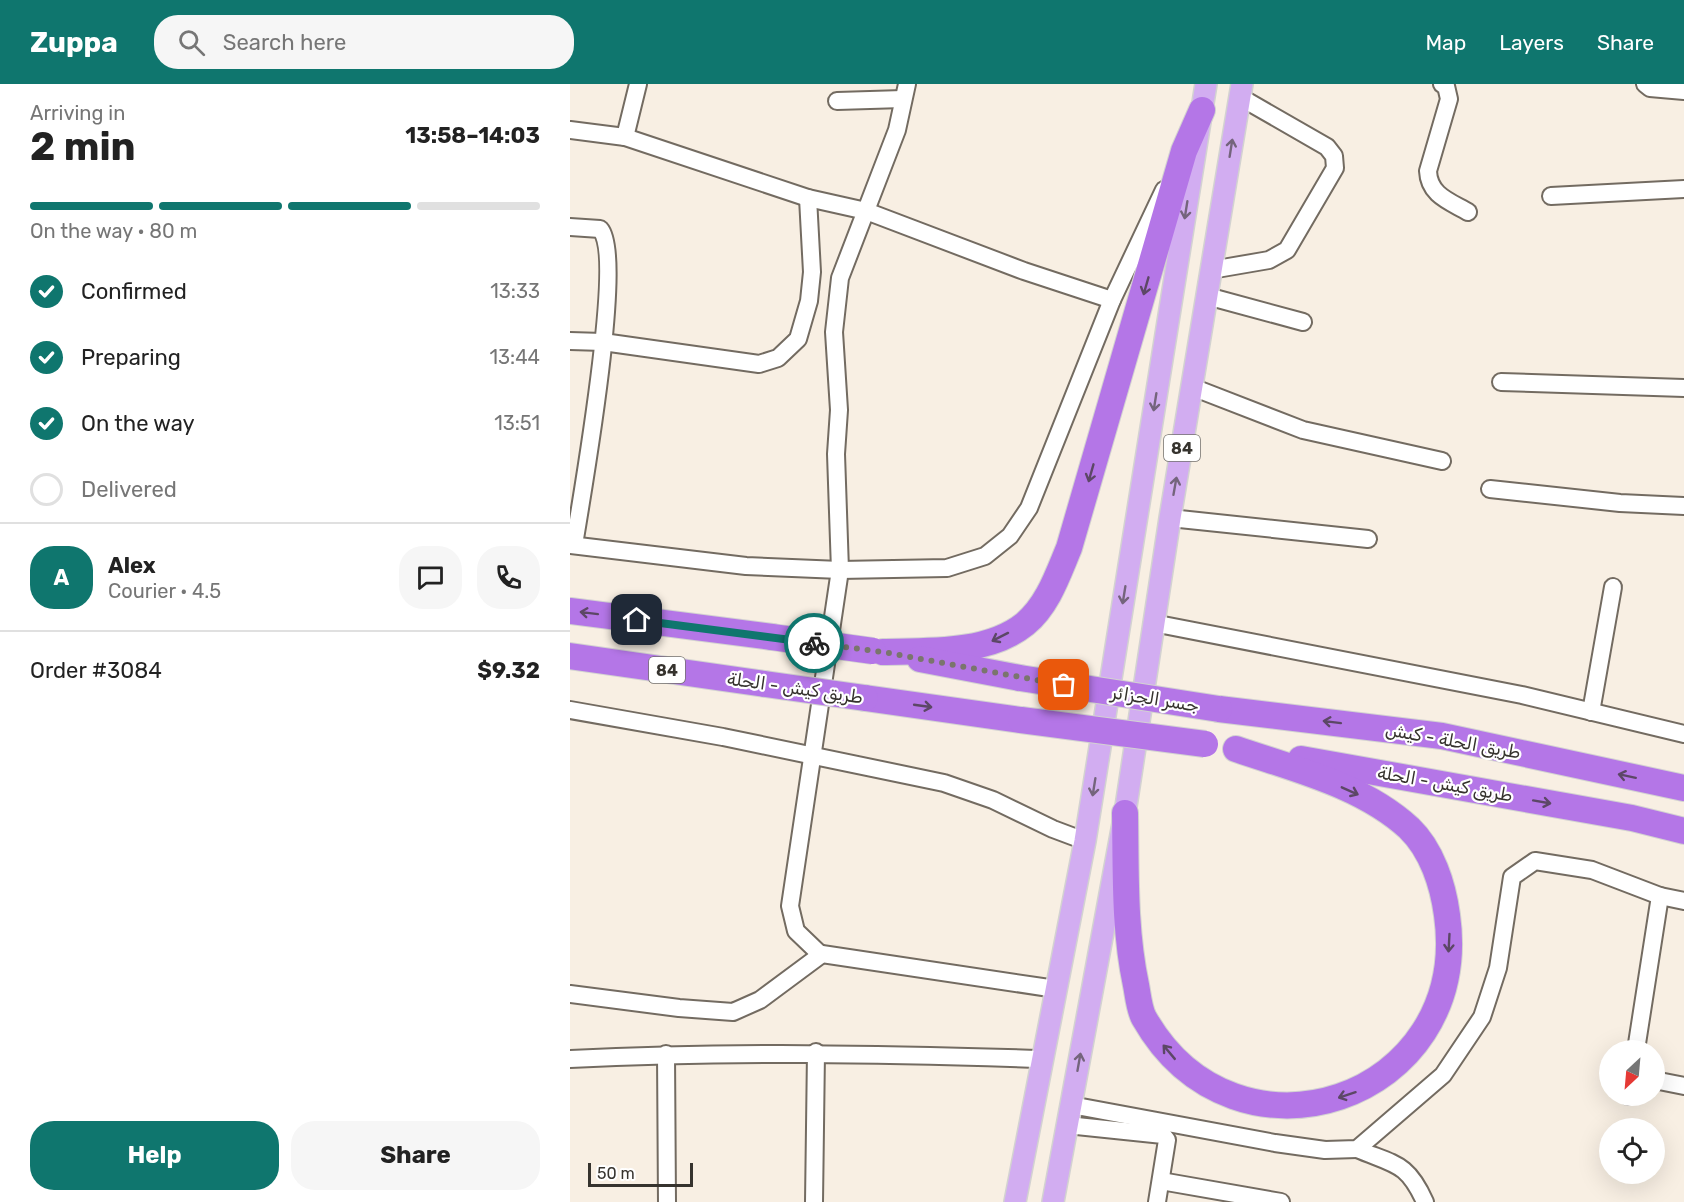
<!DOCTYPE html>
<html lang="en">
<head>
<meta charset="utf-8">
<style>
	:root { --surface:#fff; --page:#f6f6f6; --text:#222; --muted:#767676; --line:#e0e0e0; --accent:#0f766e }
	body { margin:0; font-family:Rubik,"Noto Naskh Arabic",sans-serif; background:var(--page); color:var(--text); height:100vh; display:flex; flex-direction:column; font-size:22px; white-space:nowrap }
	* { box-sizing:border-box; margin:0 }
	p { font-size:20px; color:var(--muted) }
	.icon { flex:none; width:33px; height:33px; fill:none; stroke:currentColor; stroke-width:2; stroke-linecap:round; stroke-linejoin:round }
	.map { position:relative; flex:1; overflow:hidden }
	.details { display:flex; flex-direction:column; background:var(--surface); width:570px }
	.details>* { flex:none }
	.needle { width:39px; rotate:206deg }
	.buttons { position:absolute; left:1029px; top:956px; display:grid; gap:12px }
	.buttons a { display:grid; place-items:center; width:66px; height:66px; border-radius:50%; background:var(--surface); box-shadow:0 6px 24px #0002; font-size:30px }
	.scale { position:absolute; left:18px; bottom:15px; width:105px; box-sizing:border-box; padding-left:6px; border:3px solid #36332e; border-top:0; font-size:16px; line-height:21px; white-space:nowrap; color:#36332e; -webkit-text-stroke:4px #fff; paint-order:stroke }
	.pin { position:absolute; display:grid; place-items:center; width:51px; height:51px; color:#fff; margin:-26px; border-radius:12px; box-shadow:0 3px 9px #0006 }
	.courier { position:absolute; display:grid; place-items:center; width:60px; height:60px; margin:-30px; border:4px solid #0f766e; border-radius:50%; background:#fff; color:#222; box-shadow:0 2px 8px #0007 }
	.headline em { font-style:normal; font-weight:700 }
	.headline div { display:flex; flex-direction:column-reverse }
	.headline { display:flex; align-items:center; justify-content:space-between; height:102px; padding:0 30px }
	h1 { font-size:39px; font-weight:700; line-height:45px }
	.bar { display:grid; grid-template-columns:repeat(4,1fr); gap:9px 6px; align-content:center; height:72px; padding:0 30px }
	.bar i { height:8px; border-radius:4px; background:var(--line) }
	.bar .active { background:var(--accent) }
	.bar p { grid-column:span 4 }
	.line { display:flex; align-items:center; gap:15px; padding:0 30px; border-top:2px solid var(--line) }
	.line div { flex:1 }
	.round { display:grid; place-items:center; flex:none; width:63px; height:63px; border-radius:24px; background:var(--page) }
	ol { padding:0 30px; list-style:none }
	li { display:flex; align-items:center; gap:18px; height:66px }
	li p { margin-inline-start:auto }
	li .icon { padding:6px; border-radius:50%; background:var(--accent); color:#fff; stroke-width:4 }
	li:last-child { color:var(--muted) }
	li i { width:33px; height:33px; border:3px solid var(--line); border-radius:50% }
	.primary-button { display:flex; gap:12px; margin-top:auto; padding:12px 30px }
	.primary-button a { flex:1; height:69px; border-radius:24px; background:var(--accent); color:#fff; font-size:24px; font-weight:700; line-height:69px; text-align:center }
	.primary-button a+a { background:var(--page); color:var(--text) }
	header { display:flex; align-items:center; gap:36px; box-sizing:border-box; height:84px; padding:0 30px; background:var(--accent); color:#fff }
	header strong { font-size:28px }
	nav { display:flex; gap:33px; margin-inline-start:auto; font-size:21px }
	.search { width:420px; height:54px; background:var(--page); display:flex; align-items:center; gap:15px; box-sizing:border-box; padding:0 21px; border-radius:24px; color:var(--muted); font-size:22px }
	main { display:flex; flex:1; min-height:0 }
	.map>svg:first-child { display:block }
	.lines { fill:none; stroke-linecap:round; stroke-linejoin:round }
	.minor-casing { stroke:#736b61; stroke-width:20 }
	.major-casing { stroke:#d3d2d1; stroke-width:24 }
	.highway-casing { stroke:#d3d2d1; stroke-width:28 }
	.minor { stroke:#fff; stroke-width:16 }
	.major { stroke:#d2adf1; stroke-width:21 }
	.highway { stroke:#b476e7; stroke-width:26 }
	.highway-bridge-casing { stroke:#d3d2d1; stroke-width:28; stroke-linecap:butt }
	.highway-bridge { stroke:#b476e7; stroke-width:26 }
	.oneway { stroke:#74647c }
	.oneway2 { stroke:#5c4766 }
	.done { stroke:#7a756d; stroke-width:6; stroke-dasharray:0 10.8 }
	.route { stroke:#0f766e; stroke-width:8 }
	.labels { text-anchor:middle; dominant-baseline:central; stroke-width:4.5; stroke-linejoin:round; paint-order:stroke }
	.shield { fill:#fff; stroke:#72706d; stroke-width:1.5 }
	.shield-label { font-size:16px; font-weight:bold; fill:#36332e }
	.street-label { font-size:18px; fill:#36332e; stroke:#fff }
</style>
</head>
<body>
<header>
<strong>Zuppa</strong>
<div class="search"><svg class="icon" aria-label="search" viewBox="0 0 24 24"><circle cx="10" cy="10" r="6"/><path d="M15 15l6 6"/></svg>Search here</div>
<nav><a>Map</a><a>Layers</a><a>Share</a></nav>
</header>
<main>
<section class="details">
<div class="headline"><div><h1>2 min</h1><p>Arriving in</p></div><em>13:58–14:03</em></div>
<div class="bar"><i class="active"></i><i class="active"></i><i class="active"></i><i></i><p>On the way · 80 m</p></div>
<ol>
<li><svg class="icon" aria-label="check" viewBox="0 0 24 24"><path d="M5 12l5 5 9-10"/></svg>Confirmed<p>13:33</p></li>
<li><svg class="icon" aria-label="check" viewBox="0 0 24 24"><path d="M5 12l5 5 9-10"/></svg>Preparing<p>13:44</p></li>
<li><svg class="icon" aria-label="check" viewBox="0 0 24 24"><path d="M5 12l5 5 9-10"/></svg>On the way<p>13:51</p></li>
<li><i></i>Delivered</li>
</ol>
<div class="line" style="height:108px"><b class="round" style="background:var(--accent);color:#fff">A</b><div><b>Alex</b><p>Courier · 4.5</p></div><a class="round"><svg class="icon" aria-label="chat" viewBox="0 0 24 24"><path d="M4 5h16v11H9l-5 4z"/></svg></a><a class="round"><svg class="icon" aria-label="phone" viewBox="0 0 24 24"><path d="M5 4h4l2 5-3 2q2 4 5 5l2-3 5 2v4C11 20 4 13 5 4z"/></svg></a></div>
<div class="line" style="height:78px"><div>Order #3084</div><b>$9.32</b></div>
<div class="primary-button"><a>Help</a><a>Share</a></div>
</section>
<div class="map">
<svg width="1114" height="1118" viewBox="0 0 1114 1118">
	<rect width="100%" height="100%" fill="#f8efe3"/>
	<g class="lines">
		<defs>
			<g id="minor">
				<path d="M872 0 876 2 879 15 858 87C859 111 879 117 898 128"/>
				<path d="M1075 0 1080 4 1114 7"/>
				<path d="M267 17 333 15"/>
				<path d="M0 46 55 53 238 114 296 127 454 187 542 216"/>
				<path d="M55 53 68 0"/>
				<path d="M981 112 1114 105"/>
				<path d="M0 143 30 145C55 172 11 416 4 461"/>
				<path d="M641 186 699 176 717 166 765 84 764 72 757 63 670 13"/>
				<path d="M637 212 733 238"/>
				<path d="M0 257 33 258 189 280 208 274 228 255 239 217 242 188 238 114"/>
				<path d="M931 298 1114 304"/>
				<path d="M622 303 733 346 872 377"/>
				<path d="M920 405 1050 419 1114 422"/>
				<path d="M600 434 798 455"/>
				<path d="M0 461 176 482 270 486 377 484 415 472 440 452 459 424 542 216 594 106"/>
				<path d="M583 539 952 611 1114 650"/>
				<path d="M0 626 153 653 374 699 423 716 483 745 515 757"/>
				<path d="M1021 628 1043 503"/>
				<path d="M251 871 226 847 220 822 270 486 266 370 269 326 264 248 270 194 327 46 337 0"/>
				<path d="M0 910 109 924 163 928 190 916 252 870 486 905"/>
				<path d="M1066 966 1090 812"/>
				<path d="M96 970 97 1118"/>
				<path d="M0 975C158 967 314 970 473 975"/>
				<path d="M1084 996 1114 1002"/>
				<path d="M1058 1012V1011"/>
				<path d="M501 1021 705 1059 755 1066 787 1065 873 991 912 933 928 884 942 793 965 777 1022 786 1090 812 1114 817"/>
				<path d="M497 1041 593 1051 597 1056 587 1118"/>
				<path d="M787 1065C825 1081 837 1078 855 1118"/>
				<path d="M591 1097 711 1118"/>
				<path d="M244 1118 246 968"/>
			</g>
			<g id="major">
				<path d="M445 1118 515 757 636 0"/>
				<path d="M483 1118 555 729 600 434 672 0"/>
			</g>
			<g id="highway">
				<path d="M0 527 202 553"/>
				<path d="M313 568C358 567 418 570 455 540 478 521 488 490 499 464L614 67 632 26"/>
				<path d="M0 572 195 600"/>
				<path d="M350 575 450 594"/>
				<path d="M295 614 451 636"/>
				<path d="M649 625 872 652 1114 704"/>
				<path d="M731 675 1062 734 1114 747"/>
				<path d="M555 729C556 787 554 845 566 901 568 911 569 925 574 934 666 1096 903 1016 877 831 873 801 862 766 839 744 792 701 724 685 666 665"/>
			</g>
		</defs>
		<use href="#minor" class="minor-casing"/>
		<use href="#major" class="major-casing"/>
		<use href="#highway" class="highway-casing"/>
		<use href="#minor" class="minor"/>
		<use href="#major" class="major"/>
		<use href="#highway" class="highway"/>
		<defs>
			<g id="highway-bridge">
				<path d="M202 553 303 567"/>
				<path d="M450 594 649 625"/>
				<path d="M195 600 295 614"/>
				<path d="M451 636 635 660"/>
			</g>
		</defs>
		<use href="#highway-bridge" class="highway-bridge-casing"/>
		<use href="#highway-bridge" class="highway-bridge"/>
	</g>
	<defs><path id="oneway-shaft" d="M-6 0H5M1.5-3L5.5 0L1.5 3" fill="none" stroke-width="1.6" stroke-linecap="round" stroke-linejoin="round" transform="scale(1.5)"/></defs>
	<g class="oneway">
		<use href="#oneway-shaft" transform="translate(661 64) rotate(-81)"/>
		<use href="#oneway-shaft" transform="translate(616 126) rotate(99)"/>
		<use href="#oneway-shaft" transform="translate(585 318) rotate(99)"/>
		<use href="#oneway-shaft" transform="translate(605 402) rotate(-80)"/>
		<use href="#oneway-shaft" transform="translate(554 511) rotate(99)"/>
		<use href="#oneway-shaft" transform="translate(524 703) rotate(99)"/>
		<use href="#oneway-shaft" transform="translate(509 978) rotate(-80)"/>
	</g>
	<g class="oneway2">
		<use href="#oneway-shaft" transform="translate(576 202) rotate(106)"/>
		<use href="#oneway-shaft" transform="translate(521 389) rotate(106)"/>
		<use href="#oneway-shaft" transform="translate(19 529) rotate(-173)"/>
		<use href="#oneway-shaft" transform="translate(430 553) rotate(153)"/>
		<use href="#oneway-shaft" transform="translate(353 622) rotate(8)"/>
		<use href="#oneway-shaft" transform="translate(762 638) rotate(-173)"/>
		<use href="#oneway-shaft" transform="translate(1057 692) rotate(-168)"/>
		<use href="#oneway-shaft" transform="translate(780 707) rotate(24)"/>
		<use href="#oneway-shaft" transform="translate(972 718) rotate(10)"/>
		<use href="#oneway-shaft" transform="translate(879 859) rotate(93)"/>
		<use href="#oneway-shaft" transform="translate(599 968) rotate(-130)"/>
		<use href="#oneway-shaft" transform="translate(777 1011) rotate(162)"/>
	</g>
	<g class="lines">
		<path class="done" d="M244 559 313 568 494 601"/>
		<path class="route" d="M67 536 244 559"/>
	</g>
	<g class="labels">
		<g class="shield">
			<rect x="594" y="351" width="36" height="26" rx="4.5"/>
			<rect x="79" y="573" width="36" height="26" rx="4.5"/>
		</g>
		<g class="shield-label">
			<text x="612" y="364">84</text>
			<text x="97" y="586">84</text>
		</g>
		<g class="street-label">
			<text transform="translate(225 604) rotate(8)">طريق كيش - الحلة</text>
			<text transform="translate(585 615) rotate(9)">جسر الجزائر</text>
			<text transform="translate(883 657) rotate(10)">طريق الحلة - كيش</text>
			<text transform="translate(875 700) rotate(10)">طريق كيش - الحلة</text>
		</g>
	</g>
</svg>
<div class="buttons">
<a><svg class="needle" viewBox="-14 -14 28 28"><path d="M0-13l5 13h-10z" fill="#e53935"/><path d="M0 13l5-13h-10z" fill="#767676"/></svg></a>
<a><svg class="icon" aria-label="locate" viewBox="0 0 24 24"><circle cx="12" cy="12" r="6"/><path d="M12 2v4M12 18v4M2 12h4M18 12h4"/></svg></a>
</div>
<div class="scale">50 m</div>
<div class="pin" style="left:494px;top:601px;background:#ea580c"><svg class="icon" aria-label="bag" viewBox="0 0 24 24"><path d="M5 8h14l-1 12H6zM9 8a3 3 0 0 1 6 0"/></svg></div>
<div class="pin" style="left:67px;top:536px;background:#1f2937"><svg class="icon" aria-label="home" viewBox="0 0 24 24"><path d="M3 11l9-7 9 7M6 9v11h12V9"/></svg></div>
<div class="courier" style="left:244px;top:559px"><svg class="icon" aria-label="bike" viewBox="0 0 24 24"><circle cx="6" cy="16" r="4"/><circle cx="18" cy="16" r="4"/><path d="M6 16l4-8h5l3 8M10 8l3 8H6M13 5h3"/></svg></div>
</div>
</main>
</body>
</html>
